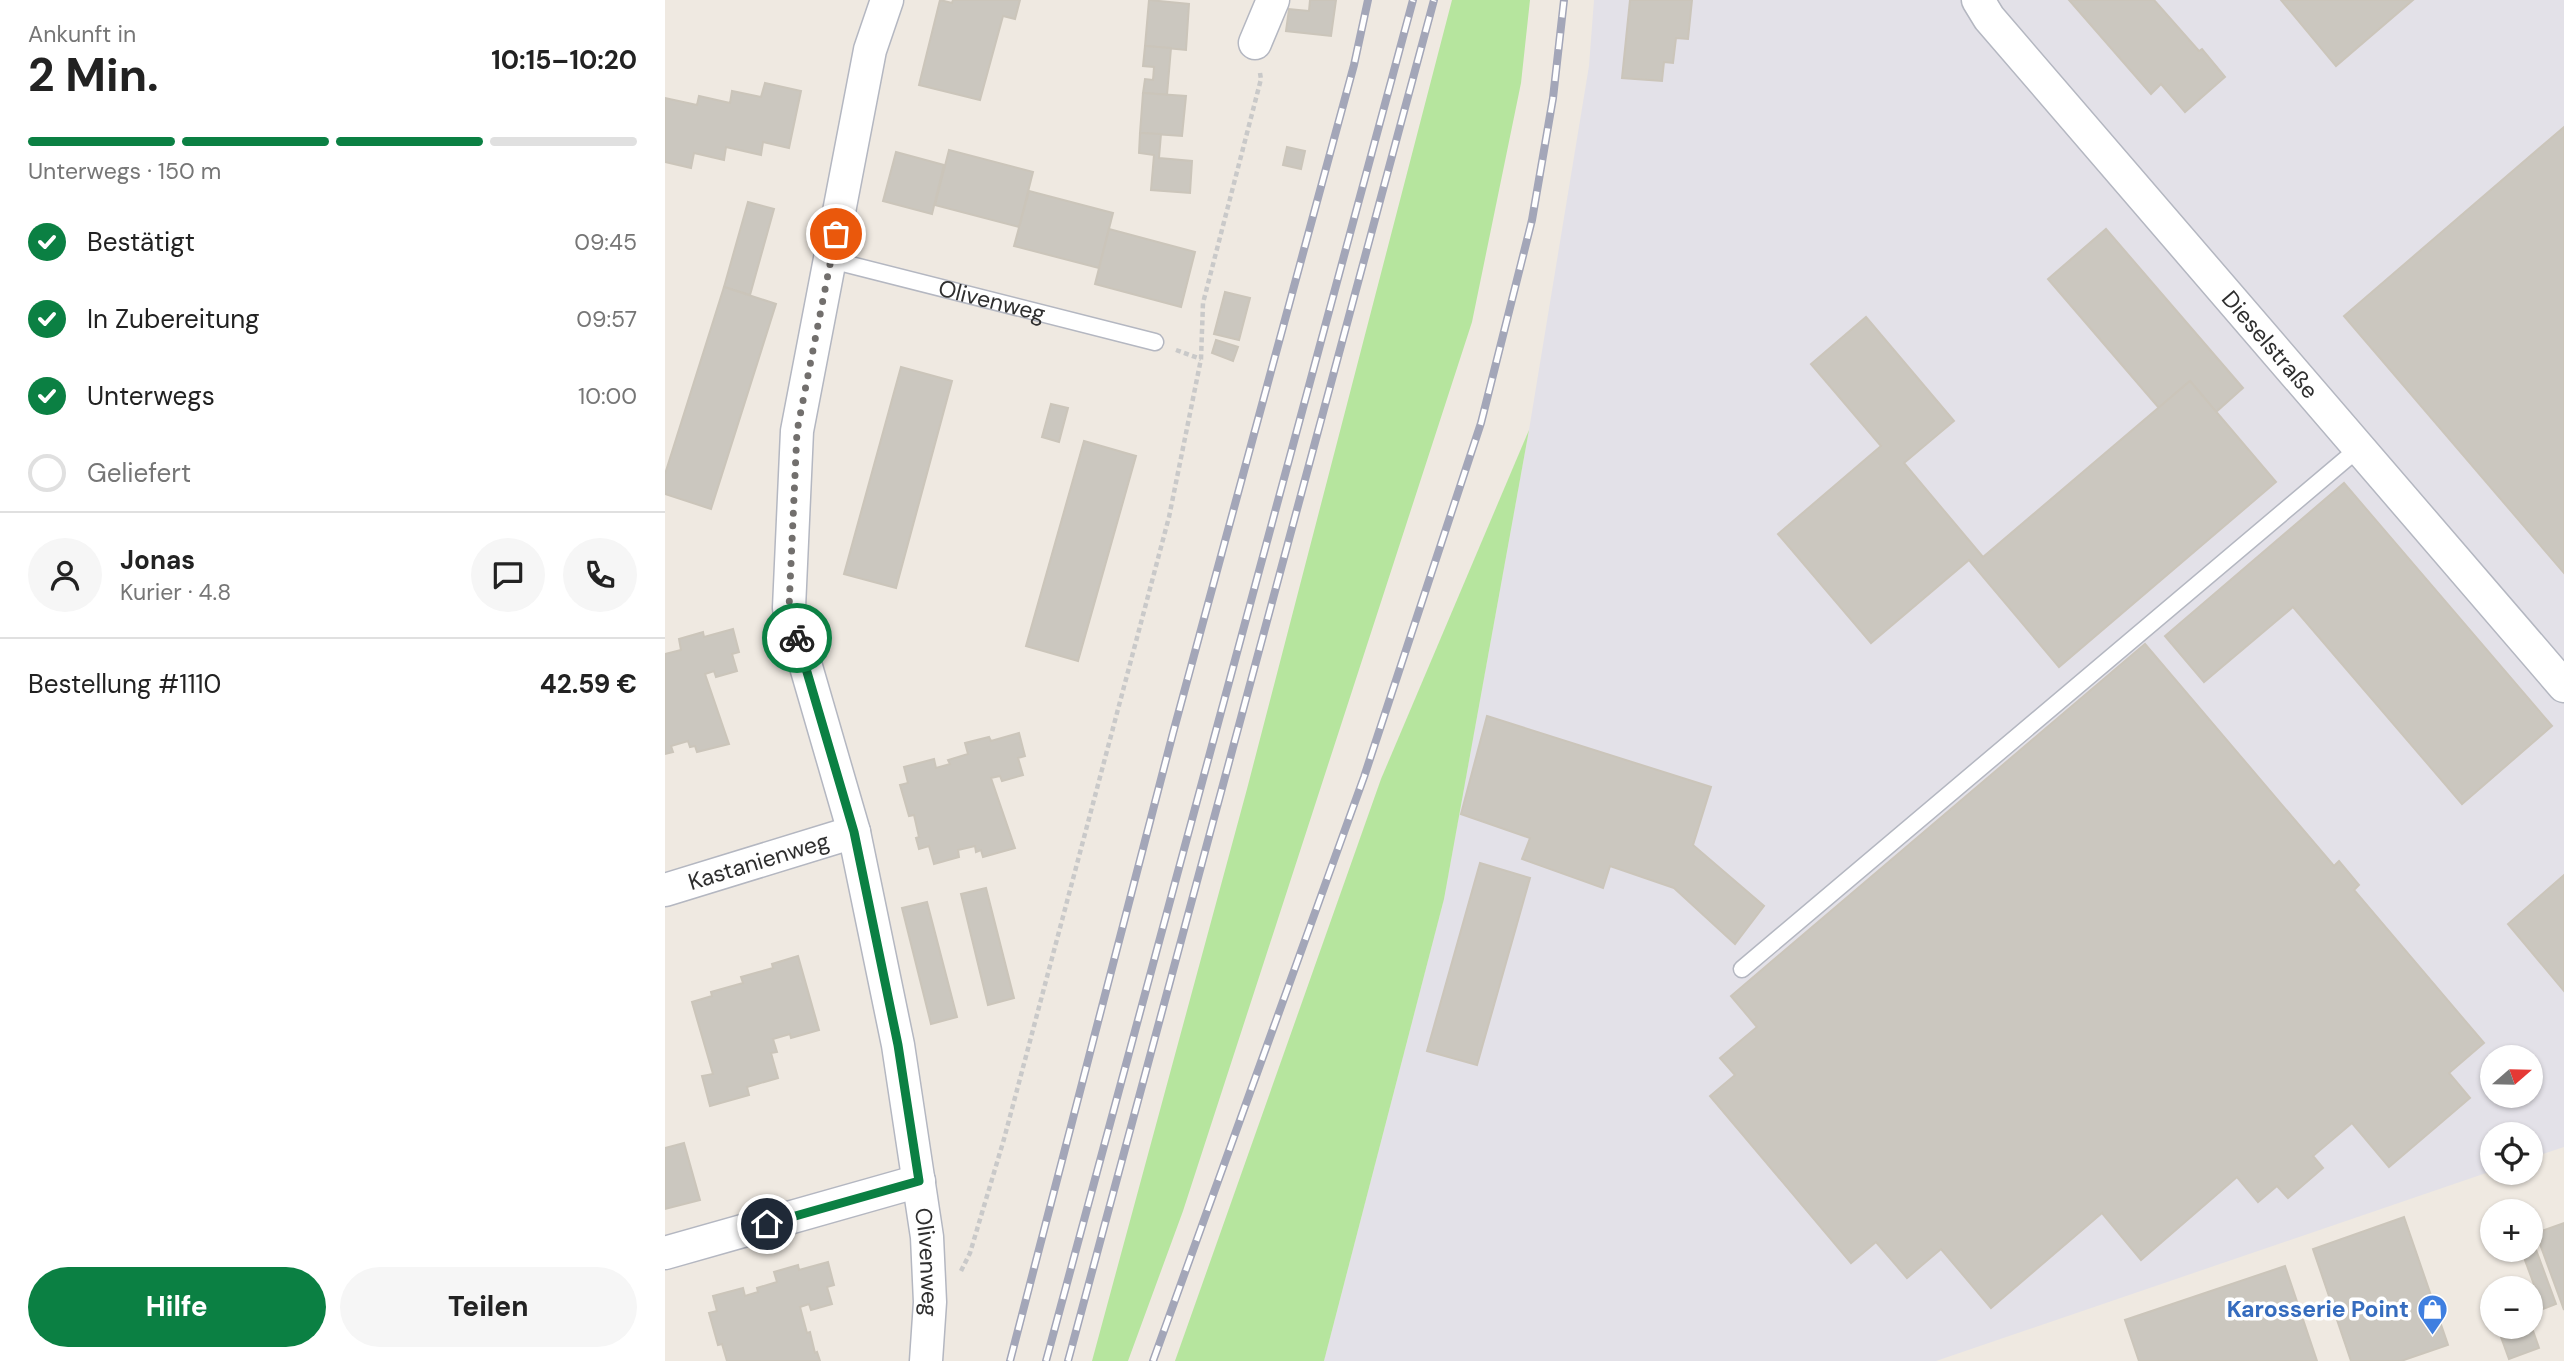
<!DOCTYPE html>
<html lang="de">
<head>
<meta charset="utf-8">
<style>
	:root { --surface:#fff; --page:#f6f6f6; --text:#222; --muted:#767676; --line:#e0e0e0; --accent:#0b8043 }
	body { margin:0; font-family:"DM Sans",sans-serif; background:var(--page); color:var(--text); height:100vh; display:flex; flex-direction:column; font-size:26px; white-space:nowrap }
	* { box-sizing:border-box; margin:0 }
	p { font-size:23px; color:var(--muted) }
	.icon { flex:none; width:38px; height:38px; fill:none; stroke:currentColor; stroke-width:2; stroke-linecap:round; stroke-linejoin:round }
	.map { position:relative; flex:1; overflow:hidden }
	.details { display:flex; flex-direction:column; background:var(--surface); width:665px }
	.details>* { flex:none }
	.needle { width:46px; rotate:70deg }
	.buttons { position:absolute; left:1815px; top:1045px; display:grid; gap:14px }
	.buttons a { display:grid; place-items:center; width:63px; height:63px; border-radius:50%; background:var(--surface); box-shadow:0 2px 5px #0004; font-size:35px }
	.pin { position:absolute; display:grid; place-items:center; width:60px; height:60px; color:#fff; margin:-30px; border:4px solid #fff; border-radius:50%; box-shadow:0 2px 7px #0007 }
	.courier { position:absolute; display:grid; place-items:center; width:70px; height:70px; margin:-35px; border:5px solid #0b8043; border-radius:50%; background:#fff; color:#222; box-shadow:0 2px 9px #0007 }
	.summary em { font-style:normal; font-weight:700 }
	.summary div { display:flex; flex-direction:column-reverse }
	.summary { display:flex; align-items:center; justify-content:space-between; height:119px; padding:0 28px }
	h1 { font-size:46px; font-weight:700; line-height:52px }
	.bar { display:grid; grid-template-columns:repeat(4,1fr); gap:10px 7px; align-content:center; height:84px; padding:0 28px }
	.bar i { height:9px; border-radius:5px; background:var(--line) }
	.bar .current { background:var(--accent) }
	.bar p { grid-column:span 4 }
	.line { display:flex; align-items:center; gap:18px; padding:0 28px; border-top:2px solid var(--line) }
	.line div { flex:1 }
	.round { display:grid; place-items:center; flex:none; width:74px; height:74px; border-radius:37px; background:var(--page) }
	ol { padding:0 28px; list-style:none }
	li { display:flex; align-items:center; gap:21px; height:77px }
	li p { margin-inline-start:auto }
	li .icon { padding:7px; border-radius:50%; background:var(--accent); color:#fff; stroke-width:4 }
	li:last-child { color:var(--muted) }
	li i { width:38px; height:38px; border:4px solid var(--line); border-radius:50% }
	.cta { display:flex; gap:14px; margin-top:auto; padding:14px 28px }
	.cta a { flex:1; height:80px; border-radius:42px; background:var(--accent); color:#fff; font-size:28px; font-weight:700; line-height:80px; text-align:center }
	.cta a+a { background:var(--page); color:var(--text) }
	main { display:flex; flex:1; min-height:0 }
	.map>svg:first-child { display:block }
	.industrial { fill:#e3e1e8; fill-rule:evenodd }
	.green { fill:#b6e59e }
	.building { fill:#cbc7bf; stroke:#cbc5ba; stroke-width:2 }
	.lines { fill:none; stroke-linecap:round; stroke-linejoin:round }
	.lane-casing { stroke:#b4b7c1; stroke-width:19 }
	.street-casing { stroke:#b4b7c1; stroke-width:35 }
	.path { stroke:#c9c9c9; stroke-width:4.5; stroke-dasharray:5 3.5; stroke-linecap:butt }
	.lane { stroke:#fff; stroke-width:16 }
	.street { stroke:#fff; stroke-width:32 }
	.rail-casing { stroke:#a3a6b8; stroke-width:8 }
	.rail { stroke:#fff; stroke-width:5; stroke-dasharray:16; stroke-linecap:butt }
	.done { stroke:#726f6d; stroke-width:7; stroke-dasharray:0 12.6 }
	.route { stroke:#0b8043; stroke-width:9 }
	.labels { text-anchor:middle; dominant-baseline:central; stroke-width:7; stroke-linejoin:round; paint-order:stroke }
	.street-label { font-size:23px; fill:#2e2e2e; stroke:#fff }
	.shop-label { font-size:23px; font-weight:bold; fill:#366cbe; stroke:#fff; text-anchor:end }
</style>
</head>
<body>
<main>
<section class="details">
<div class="summary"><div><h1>2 Min.</h1><p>Ankunft in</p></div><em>10:15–10:20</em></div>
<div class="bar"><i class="current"></i><i class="current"></i><i class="current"></i><i></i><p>Unterwegs · 150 m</p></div>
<ol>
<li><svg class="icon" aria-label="check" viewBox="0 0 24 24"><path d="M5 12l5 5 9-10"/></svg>Bestätigt<p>09:45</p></li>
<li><svg class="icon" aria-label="check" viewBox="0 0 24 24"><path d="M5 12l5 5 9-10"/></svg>In Zubereitung<p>09:57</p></li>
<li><svg class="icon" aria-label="check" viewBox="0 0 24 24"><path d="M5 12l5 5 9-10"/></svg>Unterwegs<p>10:00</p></li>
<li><i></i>Geliefert</li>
</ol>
<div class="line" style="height:126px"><a class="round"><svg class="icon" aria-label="person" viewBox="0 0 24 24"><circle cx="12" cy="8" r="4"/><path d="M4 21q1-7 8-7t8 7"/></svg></a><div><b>Jonas</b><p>Kurier · 4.8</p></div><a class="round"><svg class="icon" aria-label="chat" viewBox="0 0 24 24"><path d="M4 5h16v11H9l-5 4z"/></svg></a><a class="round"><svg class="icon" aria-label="phone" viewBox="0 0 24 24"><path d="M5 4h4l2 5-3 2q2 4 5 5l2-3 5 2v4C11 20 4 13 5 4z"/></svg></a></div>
<div class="line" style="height:91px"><div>Bestellung #1110</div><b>42.59 €</b></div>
<div class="cta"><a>Hilfe</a><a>Teilen</a></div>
</section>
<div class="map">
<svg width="1899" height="1361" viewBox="0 0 1899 1361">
	<rect width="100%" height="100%" fill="#efe9e1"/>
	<path class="industrial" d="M929 0H1899V1147L1866 1158V1134H1827V1171L1271 1361H659L779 899 864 430 924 66ZM1827 1057H1866V1096H1827Z"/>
	<g class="green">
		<path d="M787 0H865L856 83 807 322 518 1211 463 1361H427L582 789Z"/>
		<path d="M864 430 779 899 659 1361H510L716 779Z"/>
	</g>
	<g class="building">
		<path d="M275 0 287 3 288 0H355L350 19 338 16 315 100 254 85Z"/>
		<path d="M484 0 524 4 521 50 480 46Z"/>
		<path d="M645 0H671L666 36 621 31 624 9 644 11Z"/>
		<path d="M965 0H1027L1023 39 1011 38 1008 63 999 62 997 81 957 78Z"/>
		<path d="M1404 0H1489L1534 51 1537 49 1560 77 1520 112 1496 84 1486 94Z"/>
		<path d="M1616 0H1748L1671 66Z"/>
		<path d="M480 46 506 48 502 95 478 93 480 79 488 80 489 67 478 66Z"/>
		<path d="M100 83 136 91 124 148 98 142 96 155 61 147 59 160 29 153 26 168 0 162V98L32 105 34 96 65 103 67 91 96 97Z"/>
		<path d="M478 93 521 96 517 136 475 133Z"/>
		<path d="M1899 127V573L1679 316Z"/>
		<path d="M475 133 496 134 494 158 527 161 525 193 486 190 489 155 474 153Z"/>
		<path d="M622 147 640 151 636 169 618 165Z"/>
		<path d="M284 150 368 172 354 227 270 205Z"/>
		<path d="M231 152 279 165 267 214 218 201Z"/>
		<path d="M364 191 448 213 434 268 349 246Z"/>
		<path d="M83 202 109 209 85 295 59 287Z"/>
		<path d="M444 229 530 252 516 307 430 284Z"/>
		<path d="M1441 229 1578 388 1551 412 1525 381 1494 408 1383 279Z"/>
		<path d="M59 287 111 304 46 509 0 494V474Z"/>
		<path d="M560 292 585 298 574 340 549 334Z"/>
		<path d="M1201 317 1289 421 1239 463 1318 557 1525 381 1611 482 1394 667 1304 560 1206 643 1113 534 1216 446 1146 364Z"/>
		<path d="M551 340 573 347 568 361 547 353Z"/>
		<path d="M236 367 287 381 231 588 179 574Z"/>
		<path d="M386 404 403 408 394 442 377 437Z"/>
		<path d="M419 441 471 456 413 661 361 646Z"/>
		<path d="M1679 483 1887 726 1797 804 1628 607 1539 682 1500 636Z"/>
		<path d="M68 629 74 652 67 654 72 671 51 677 49 671 40 674 64 744 32 752 30 746 25 747 23 741 6 746 8 752 0 754V654L16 650 14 639 38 632 39 637Z"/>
		<path d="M1480 644 1669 866 1674 861 1694 885 1689 890 1819 1043 1784 1073 1805 1098 1724 1167 1687 1123 1648 1156 1658 1168 1623 1198 1612 1186 1593 1202 1572 1177 1476 1260 1437 1213 1326 1308 1276 1249 1242 1278 1211 1242 1186 1263 1045 1096 1070 1075 1055 1058 1092 1027 1066 996Z"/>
		<path d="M822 716 1046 787 1028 845 1099 906 1070 944 1009 888 945 866 938 888 857 859 865 838 796 814Z"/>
		<path d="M354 733 360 756 353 758 358 775 337 781 335 776 326 778 350 848 318 857 316 850 311 852 310 846 293 850 294 857 269 864 264 846 254 849 251 838 254 837 249 815 244 816 235 785 243 783 239 767 269 759 271 768 285 764 283 760 303 754 300 743 324 737 326 741Z"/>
		<path d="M815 863 865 878 812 1065 762 1051Z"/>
		<path d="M1899 875V991L1843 924Z"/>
		<path d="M321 888 349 998 323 1005 296 894Z"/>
		<path d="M262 902 292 1017 266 1024 237 908Z"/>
		<path d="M133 956 154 1030 126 1038 125 1034 108 1039 112 1052 106 1053 113 1078 82 1087 84 1095 45 1106 37 1076 48 1074 27 1002 47 996 46 992 78 983 76 977 108 968 107 964Z"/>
		<path d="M19 1143 35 1200 0 1209V1148Z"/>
		<path d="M1739 1217 1783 1345 1736 1361H1686L1648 1249Z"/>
		<path d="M1899 1223V1310L1871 1233Z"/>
		<path d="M1870 1247 1891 1304 1878 1309 1857 1252Z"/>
		<path d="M163 1262 169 1285 162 1287 167 1304 146 1310 144 1304 135 1307 142 1333 145 1332 150 1353 152 1352 155 1361H62L57 1344 53 1345 44 1313 52 1311 48 1296 78 1288 80 1296 93 1292 92 1288 112 1282 109 1272 133 1265 134 1270Z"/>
		<path d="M1620 1266 1652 1361H1474L1460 1320Z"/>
		<path d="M1866 1325 1874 1348 1844 1359 1832 1326Z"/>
	</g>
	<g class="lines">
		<defs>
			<g id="lane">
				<path id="s1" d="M166 260 490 342"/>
				<path d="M1077 969 1694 448"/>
			</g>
			<g id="street">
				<path id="s2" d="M222 0 205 50 132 431 124 608 189 832 233 1045 262 1237 265 1302 261 1361"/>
				<path id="s3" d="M1313 0 1324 18 1899 686"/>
				<path d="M590 43 608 0"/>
				<path id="s4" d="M0 890 189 832"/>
				<path d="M0 1253 254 1181"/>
			</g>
		</defs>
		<use href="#lane" class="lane-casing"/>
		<use href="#street" class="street-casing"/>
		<g class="path">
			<path d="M511 350 536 359"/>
			<path d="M296 1271 305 1253 339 1139 504 517 536 359 538 303 596 79 595 73"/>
		</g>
		<use href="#lane" class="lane"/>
		<use href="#street" class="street"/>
		<defs>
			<g id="rail">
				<path d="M345 1361 508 733 689 65 703 0"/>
				<path d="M381 1361 748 0"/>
				<path d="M403 1361 769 0"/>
				<path d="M488 1361 699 777 816 423 867 220 888 98 899 0"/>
			</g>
		</defs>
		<use href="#rail" class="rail-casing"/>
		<use href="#rail" class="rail"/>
	</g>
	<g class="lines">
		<path class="done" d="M132 638 124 608 132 431 171 234"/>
		<path class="route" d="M102 1224 254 1181 233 1045 189 832 132 638"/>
	</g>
	<defs>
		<symbol id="shop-pin" viewBox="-11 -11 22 30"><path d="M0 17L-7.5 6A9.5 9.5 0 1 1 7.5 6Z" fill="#3f7fe0" stroke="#fff"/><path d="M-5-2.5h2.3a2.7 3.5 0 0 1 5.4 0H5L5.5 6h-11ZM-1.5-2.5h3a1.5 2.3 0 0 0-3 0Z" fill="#fff"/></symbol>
	</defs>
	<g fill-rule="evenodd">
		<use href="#shop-pin" x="1750" y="1292" width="35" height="47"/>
	</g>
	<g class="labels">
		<g class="street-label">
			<text stroke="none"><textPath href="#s1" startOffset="166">Olivenweg</textPath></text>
			<text stroke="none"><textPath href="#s3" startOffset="452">Dieselstraße</textPath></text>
			<text stroke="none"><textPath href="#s4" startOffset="98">Kastanienweg</textPath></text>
			<text stroke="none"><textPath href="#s2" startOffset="1288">Olivenweg</textPath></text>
		</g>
		<g class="shop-label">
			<text x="1744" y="1309">Karosserie Point</text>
		</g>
	</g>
</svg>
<div class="buttons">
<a><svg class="needle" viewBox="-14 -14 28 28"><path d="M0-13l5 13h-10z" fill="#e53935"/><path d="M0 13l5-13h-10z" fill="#767676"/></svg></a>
<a><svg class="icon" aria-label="locate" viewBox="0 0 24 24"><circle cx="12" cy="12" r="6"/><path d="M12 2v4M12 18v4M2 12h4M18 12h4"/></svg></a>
<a>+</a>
<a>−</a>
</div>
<div class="pin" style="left:171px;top:234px;background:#ea580c"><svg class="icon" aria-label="bag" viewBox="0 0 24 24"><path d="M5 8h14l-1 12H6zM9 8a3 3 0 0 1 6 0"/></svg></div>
<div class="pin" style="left:102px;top:1224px;background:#1f2937"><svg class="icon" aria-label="home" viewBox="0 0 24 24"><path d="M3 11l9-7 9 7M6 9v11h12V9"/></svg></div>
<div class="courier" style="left:132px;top:638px"><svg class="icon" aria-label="bike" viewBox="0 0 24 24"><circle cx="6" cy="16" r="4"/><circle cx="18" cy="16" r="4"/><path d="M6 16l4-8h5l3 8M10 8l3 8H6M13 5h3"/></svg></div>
</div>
</main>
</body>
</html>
